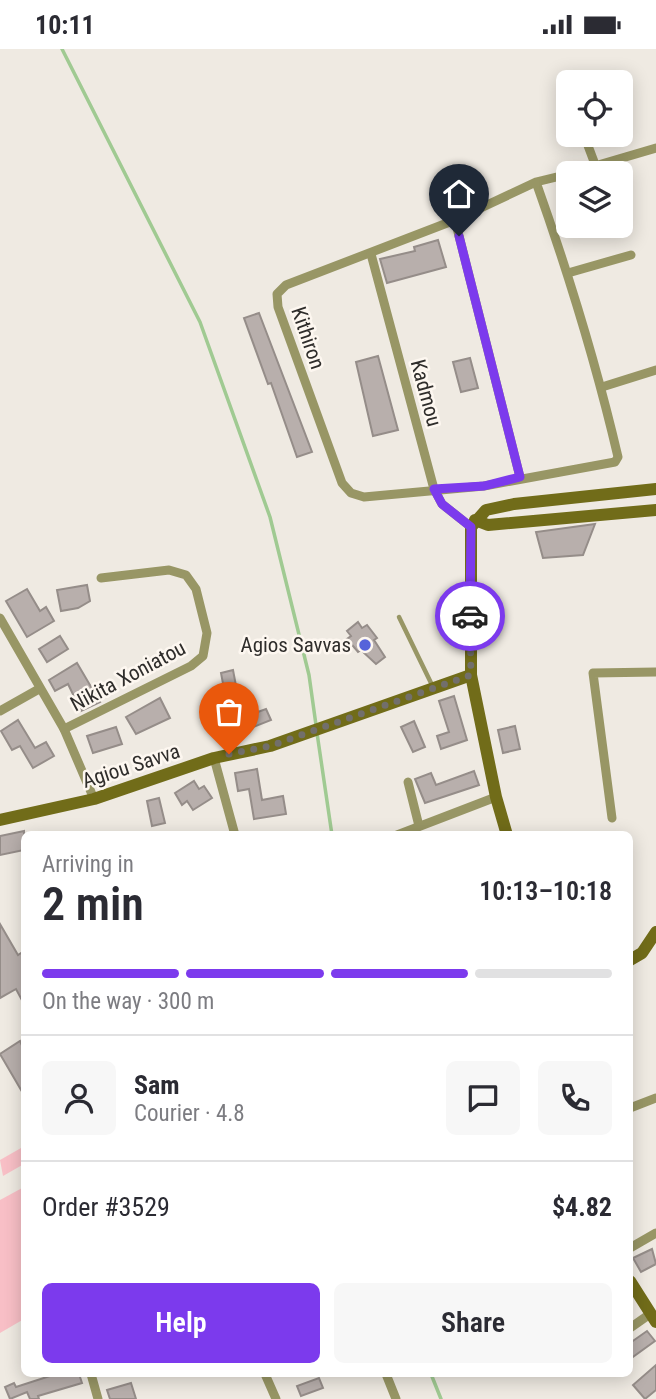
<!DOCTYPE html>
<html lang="en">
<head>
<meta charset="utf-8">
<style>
	:root { --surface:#fff; --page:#f7f7f7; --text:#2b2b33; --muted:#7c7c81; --line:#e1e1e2; --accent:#7c3aed }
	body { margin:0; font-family:"Roboto Condensed",sans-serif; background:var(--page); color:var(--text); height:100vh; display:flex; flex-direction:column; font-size:26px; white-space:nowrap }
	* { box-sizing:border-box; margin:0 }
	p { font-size:23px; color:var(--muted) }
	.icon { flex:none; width:38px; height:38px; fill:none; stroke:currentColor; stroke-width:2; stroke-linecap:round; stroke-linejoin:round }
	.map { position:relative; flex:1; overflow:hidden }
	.sheet { position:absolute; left:21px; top:782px; width:612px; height:546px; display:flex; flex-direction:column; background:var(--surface); border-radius:10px; box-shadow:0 4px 18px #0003 }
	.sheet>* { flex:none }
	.controls { position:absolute; left:556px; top:21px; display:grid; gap:14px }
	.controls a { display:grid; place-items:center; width:77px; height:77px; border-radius:10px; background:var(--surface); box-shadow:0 4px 18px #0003; font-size:35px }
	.pin { position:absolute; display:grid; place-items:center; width:60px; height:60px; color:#fff; margin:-72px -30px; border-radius:50% 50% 50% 0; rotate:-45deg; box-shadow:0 0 7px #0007 }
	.pin .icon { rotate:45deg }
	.courier { position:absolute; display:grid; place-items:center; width:70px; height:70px; margin:-35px; border:5px solid #7c3aed; border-radius:50%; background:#fff; color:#222; box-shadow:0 2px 9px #0007 }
	.headline em { font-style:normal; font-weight:600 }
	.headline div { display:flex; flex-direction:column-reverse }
	.headline { display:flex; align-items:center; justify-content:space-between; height:119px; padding:0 21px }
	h1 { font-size:46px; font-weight:600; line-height:52px }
	.bar { display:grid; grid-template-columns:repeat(4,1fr); gap:10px 7px; align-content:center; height:84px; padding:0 21px }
	.bar i { height:9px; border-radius:5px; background:var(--line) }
	.bar .selected { background:var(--accent) }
	.bar p { grid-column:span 4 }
	.line { display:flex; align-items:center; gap:18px; padding:0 21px; border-top:2px solid var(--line) }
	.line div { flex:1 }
	.round { display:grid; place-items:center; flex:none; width:74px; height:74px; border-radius:10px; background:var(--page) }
	.primary-button { display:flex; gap:14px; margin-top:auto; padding:14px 21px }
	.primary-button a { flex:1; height:80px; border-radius:10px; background:var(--accent); color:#fff; font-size:28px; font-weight:600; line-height:80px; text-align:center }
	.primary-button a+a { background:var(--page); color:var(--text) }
	.status { display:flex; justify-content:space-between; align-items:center; height:49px; padding:0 35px; background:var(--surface); direction:ltr }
	.status svg { height:19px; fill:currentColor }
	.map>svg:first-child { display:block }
	.green { fill:#f8bfc6 }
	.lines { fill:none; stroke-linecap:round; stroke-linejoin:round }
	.stream { stroke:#a0ca92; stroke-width:3.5 }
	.building { fill:#b8afac; stroke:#958d89; stroke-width:2 }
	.lane { stroke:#989665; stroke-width:4.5 }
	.street { stroke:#989665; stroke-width:9 }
	.secondary { stroke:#716c19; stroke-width:12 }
	.done { stroke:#726f6b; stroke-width:7; stroke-dasharray:0 12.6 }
	.route { stroke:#7c3aed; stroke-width:9 }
	.poi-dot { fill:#5663da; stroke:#fdf7f0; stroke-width:2.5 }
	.labels { text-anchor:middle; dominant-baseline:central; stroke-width:5; stroke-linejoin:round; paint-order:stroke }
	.street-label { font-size:21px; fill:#2f2d2b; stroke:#fdf7f0 }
	.poi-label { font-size:21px; fill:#2f2d2b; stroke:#fdf7f0; text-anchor:end }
</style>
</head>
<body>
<div class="status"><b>10:11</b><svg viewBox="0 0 49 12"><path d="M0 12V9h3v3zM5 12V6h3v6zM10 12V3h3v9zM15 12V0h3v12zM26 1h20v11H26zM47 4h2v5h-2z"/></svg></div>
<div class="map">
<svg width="656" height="1350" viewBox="0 0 656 1350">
	<rect width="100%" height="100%" fill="#efeae2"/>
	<g class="green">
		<path d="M21 1099 24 1115 3 1127 0 1111Z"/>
		<path d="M24 1138V1270L0 1284V1151Z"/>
	</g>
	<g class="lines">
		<g class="stream">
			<path d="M62 0 200 273 270 468 309 626 316 676"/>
			<path d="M317 684 332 786"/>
			<path d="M431 1325 441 1350"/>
		</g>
	</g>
	<g class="building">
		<path d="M438 191 446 218 387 234 380 210 415 202 414 198Z"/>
		<path d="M259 264 312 403 297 408 271 334 268 335 244 269Z"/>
		<path d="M378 307 398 381 373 387 356 313Z"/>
		<path d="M470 309 478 339 461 343 453 313Z"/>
		<path d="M595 475 583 506 543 509 536 483Z"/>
		<path d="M87 536 90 552 78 559 61 562 57 541Z"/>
		<path d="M27 540 40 562 46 558 54 572 27 588 6 552Z"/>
		<path d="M358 573 362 579 367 576 377 589 374 591 385 608 376 615 361 601 358 603 347 590 351 587 347 582Z"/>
		<path d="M60 587 68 600 47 613 39 600Z"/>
		<path d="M77 614 100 653 81 662 68 635 55 642 49 631Z"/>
		<path d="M233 621 237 642 225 645 221 624Z"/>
		<path d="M454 647 467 691 441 700 437 687 449 683 439 652Z"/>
		<path d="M160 649 170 669 136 685 126 668Z"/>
		<path d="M266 660 271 671 233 686 228 674Z"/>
		<path d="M18 671 35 699 46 693 54 707 33 719 20 697 12 701 1 682Z"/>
		<path d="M414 672 425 698 413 703 401 678Z"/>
		<path d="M515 677 520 700 503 704 498 681Z"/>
		<path d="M116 678 122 695 93 704 87 687Z"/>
		<path d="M257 720 262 751 283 747 286 765 254 770 249 740 238 742 235 724Z"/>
		<path d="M474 722 479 736 425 754 415 730 431 724 436 736Z"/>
		<path d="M194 732 199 740 204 737 212 749 193 761 187 752 182 756 175 744Z"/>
		<path d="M159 749 165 774 152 777 147 752Z"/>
		<path d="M24 782V801L0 806V787Z"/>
		<path d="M0 875 18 906 24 902V955L16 940 0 949Z"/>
		<path d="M20 992 24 1001V1046L0 1005Z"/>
		<path d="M652 1200 656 1215 641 1223 633 1209Z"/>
		<path d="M647 1282 655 1292 630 1310V1294Z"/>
		<path d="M656 1316V1341L645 1350 633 1336Z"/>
		<path d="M56 1325H79L82 1334 38 1347 39 1350H30L27 1343 10 1350 5 1338 14 1334 16 1338Z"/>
		<path d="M319 1329 323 1339 301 1347 297 1337Z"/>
		<path d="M131 1334 136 1350H110L107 1341Z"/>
	</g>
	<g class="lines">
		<path class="lane" d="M399 568 432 636"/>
		<g class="street">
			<path d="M584 86 596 118"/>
			<path d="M571 124 656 99"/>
			<path d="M536 133C568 223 596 314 618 408L615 413 484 437 364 448 351 444 342 434 278 258 277 245 286 236 455 171 536 133 569 125"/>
			<path d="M455 171 520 428"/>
			<path d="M371 205 434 440 442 455 471 478"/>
			<path d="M568 224 631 206"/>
			<path d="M602 338 656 321"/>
			<path d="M0 569 64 680 94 750"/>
			<path d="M0 662 39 640"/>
			<path d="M64 680 191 617 203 607 207 584 196 540 186 526 169 521 101 529"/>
			<path d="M214 709 235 786"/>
			<path d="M408 733 419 777"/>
			<path d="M612 769 593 624 656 623"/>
			<path d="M397 786 496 748"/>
			<path d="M630 1059 656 1049"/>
			<path d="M630 1199 656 1184"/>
			<path d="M630 1279 650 1265"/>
			<path d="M91 1325 98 1350"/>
			<path d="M265 1325 276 1350"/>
			<path d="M386 1325 396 1350"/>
		</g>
		<g class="secondary">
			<path d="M475 471 488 476 656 461"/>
			<path d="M0 771 94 750 214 709 270 697 471 626"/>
			<path d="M507 786 496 748 471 626V478L486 461 514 455 656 440"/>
			<path d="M630 911 642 904 656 883"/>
			<path d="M630 1232 656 1273"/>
		</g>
	</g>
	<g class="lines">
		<path class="done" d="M229 705 270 697 471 626 470 567"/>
		<path class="route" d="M459 187 520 428 484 437 434 440 442 455 471 478 470 567"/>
	</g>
	<circle class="poi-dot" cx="365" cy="596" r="7"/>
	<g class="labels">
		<g class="street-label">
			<text transform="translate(308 289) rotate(71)">Kithiron</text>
			<text transform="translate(426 344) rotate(75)">Kadmou</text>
			<text transform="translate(128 627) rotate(-28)">Nikita Xoniatou</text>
			<text transform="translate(131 717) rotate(-18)">Agiou Savva</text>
		</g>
		<g class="poi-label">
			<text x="351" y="596">Agios Savvas</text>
		</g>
	</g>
</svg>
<div class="controls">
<a><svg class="icon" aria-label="locate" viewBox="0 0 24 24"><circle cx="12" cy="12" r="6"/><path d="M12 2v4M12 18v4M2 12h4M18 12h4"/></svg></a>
<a><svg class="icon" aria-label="layers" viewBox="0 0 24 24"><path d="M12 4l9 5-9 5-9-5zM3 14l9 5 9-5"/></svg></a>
</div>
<div class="pin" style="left:229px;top:705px;background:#ea580c"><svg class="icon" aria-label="bag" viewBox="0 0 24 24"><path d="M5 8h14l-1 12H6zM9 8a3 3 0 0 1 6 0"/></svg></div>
<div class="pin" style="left:459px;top:187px;background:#1f2937"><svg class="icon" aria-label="home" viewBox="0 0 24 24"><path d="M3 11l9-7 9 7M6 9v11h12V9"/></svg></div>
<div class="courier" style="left:470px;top:567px"><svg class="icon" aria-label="car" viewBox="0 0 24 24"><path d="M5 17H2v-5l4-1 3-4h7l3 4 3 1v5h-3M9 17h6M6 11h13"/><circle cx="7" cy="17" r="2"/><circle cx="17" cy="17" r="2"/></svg></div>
<section class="sheet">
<div class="headline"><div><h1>2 min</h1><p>Arriving in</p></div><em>10:13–10:18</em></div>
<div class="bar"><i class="selected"></i><i class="selected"></i><i class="selected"></i><i></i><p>On the way · 300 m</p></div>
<div class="line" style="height:126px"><a class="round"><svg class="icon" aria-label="person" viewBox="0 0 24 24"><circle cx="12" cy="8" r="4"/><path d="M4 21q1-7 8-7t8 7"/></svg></a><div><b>Sam</b><p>Courier · 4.8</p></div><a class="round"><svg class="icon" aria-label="chat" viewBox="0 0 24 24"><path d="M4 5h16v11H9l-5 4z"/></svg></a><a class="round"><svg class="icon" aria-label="phone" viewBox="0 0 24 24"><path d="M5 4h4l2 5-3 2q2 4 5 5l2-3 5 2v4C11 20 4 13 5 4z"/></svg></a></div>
<div class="line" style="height:91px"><div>Order #3529</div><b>$4.82</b></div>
<div class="primary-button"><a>Help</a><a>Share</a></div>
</section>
</div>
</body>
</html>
